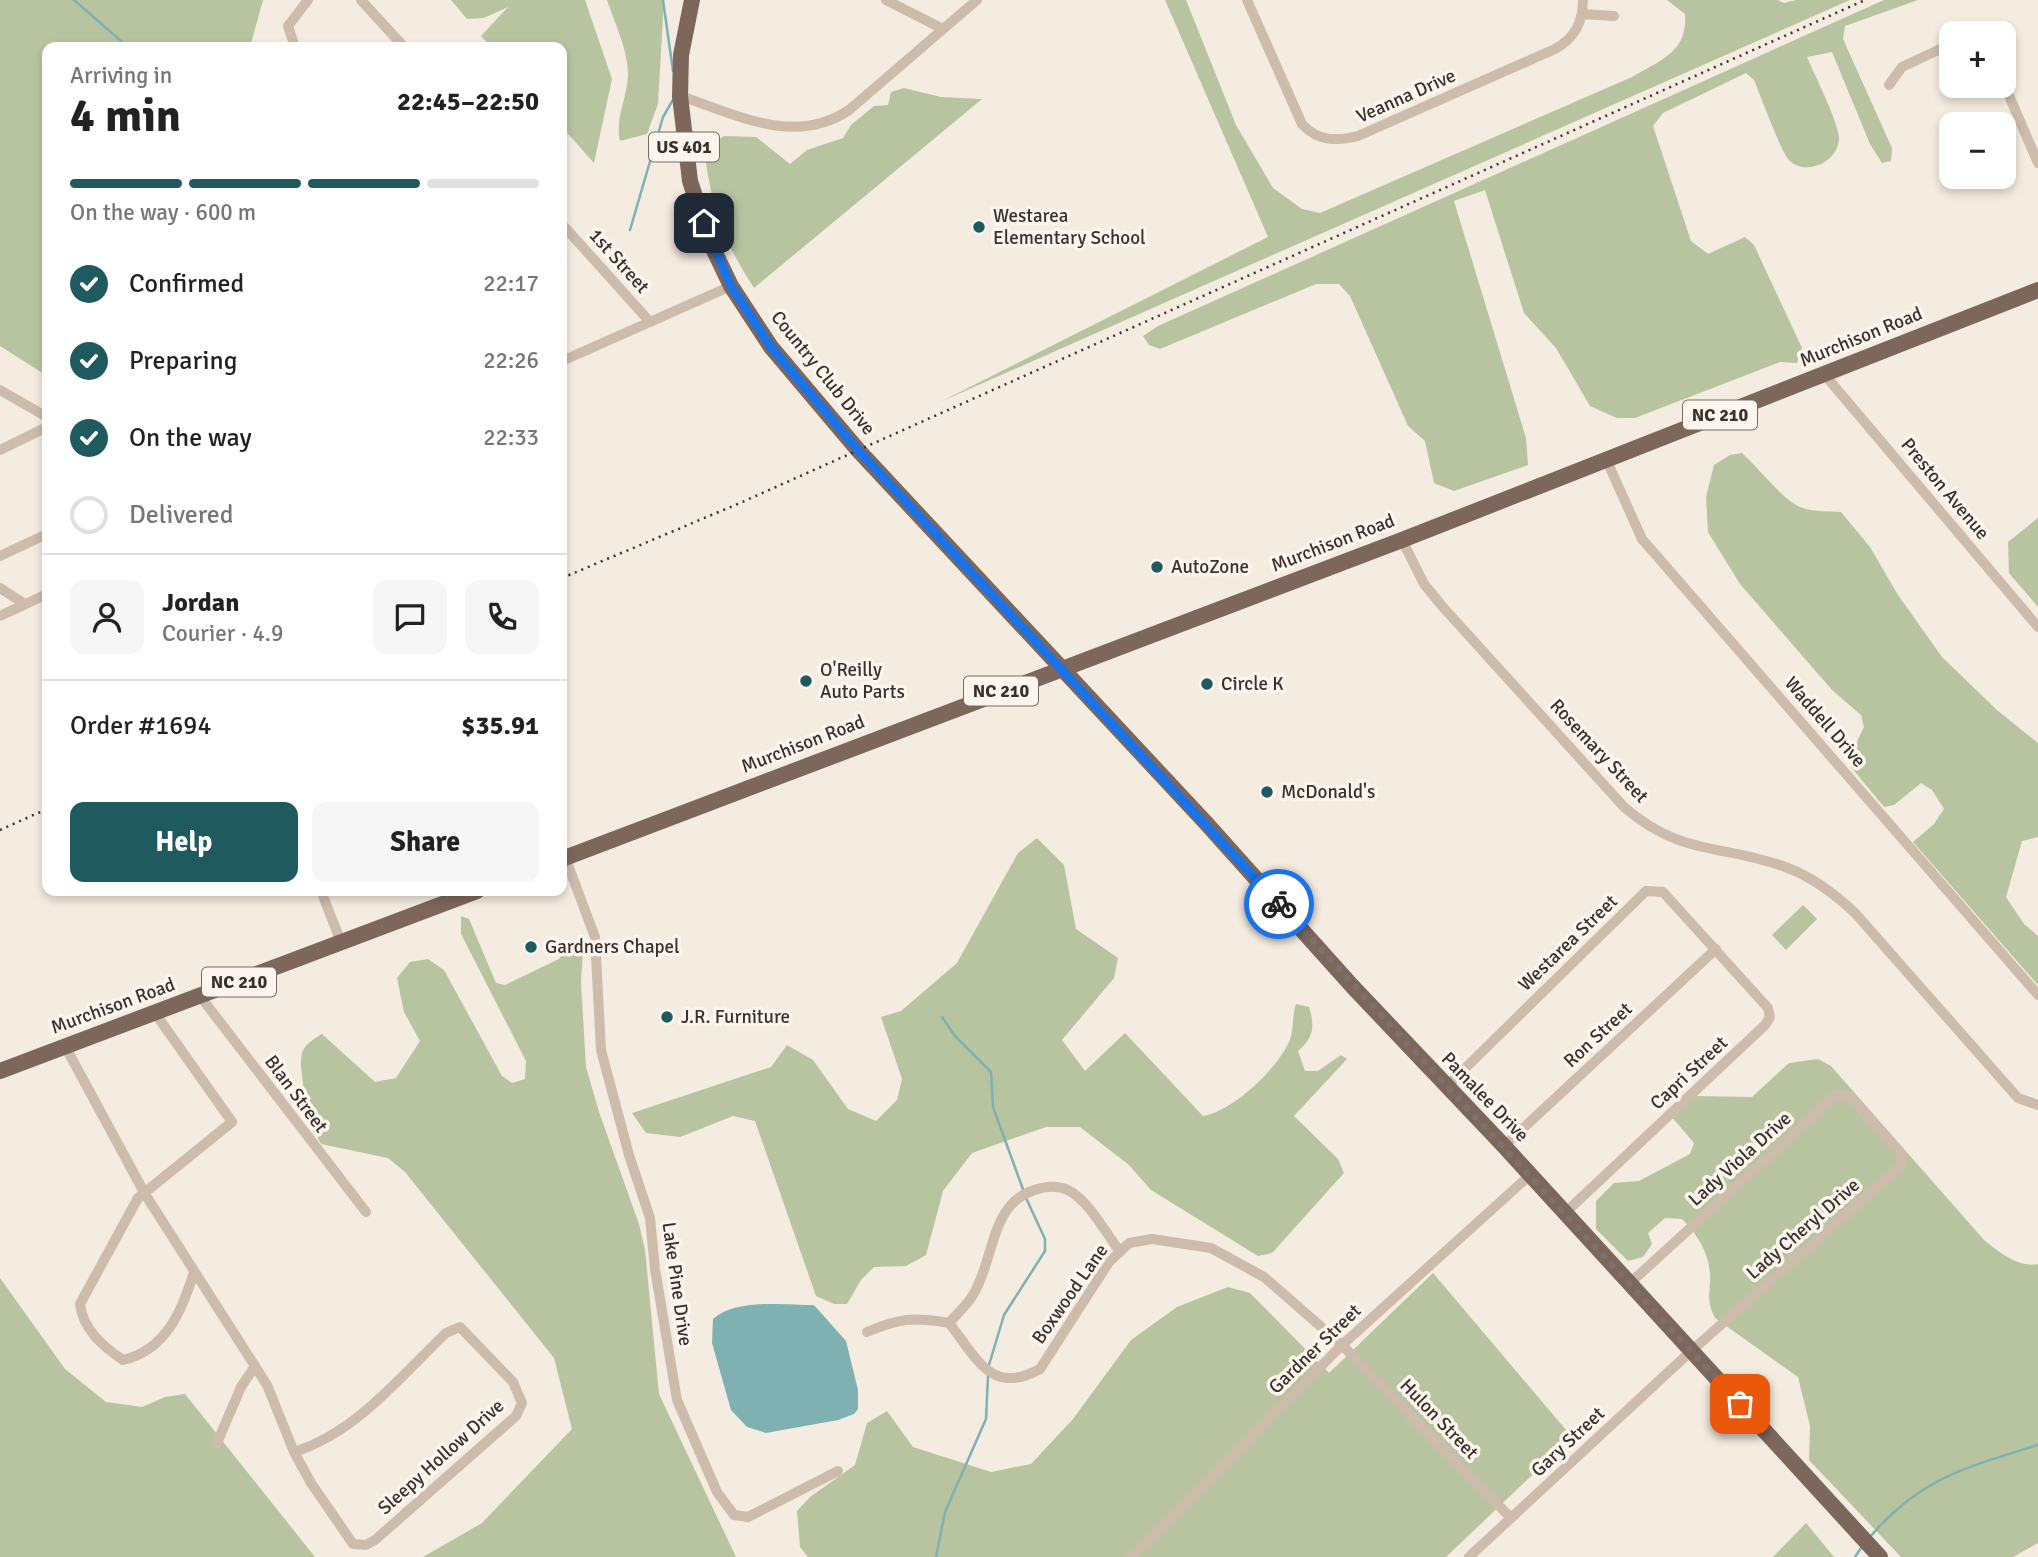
<!DOCTYPE html>
<html lang="en">
<head>
<meta charset="utf-8">
<style>
	:root { --surface:#fff; --page:#f6f6f6; --text:#222; --muted:#767676; --line:#e0e0e0; --accent:#1f5a5e }
	body { margin:0; font-family:Signika,sans-serif; background:var(--page); color:var(--text); height:100vh; display:flex; flex-direction:column; font-size:26px; white-space:nowrap }
	* { box-sizing:border-box; margin:0 }
	p { font-size:23px; color:var(--muted) }
	.icon { flex:none; width:38px; height:38px; fill:none; stroke:currentColor; stroke-width:2; stroke-linecap:round; stroke-linejoin:round }
	.map { position:relative; flex:1; overflow:hidden }
	.sheet { position:absolute; left:42px; top:42px; width:525px; height:854px; display:flex; flex-direction:column; background:var(--surface); border-radius:14px; box-shadow:0 4px 10px #0003 }
	.sheet>* { flex:none }
	.controls { position:absolute; left:1939px; top:21px; display:grid; gap:14px }
	.controls a { display:grid; place-items:center; width:77px; height:77px; border-radius:14px; background:var(--surface); box-shadow:0 4px 10px #0003; font-size:35px }
	.pin { position:absolute; display:grid; place-items:center; width:60px; height:60px; color:#fff; margin:-30px; border-radius:14px; box-shadow:0 4px 10px #0006 }
	.courier { position:absolute; display:grid; place-items:center; width:70px; height:70px; margin:-35px; border:5px solid #1a73e8; border-radius:50%; background:#fff; color:#222; box-shadow:0 2px 9px #0007 }
	.head em { font-style:normal; font-weight:800 }
	.head div { display:flex; flex-direction:column-reverse }
	.head { display:flex; align-items:center; justify-content:space-between; height:119px; padding:0 28px }
	h1 { font-size:46px; font-weight:800; line-height:52px }
	.bar { display:grid; grid-template-columns:repeat(4,1fr); gap:10px 7px; align-content:center; height:84px; padding:0 28px }
	.bar i { height:9px; border-radius:5px; background:var(--line) }
	.bar .current { background:var(--accent) }
	.bar p { grid-column:span 4 }
	.line { display:flex; align-items:center; gap:18px; padding:0 28px; border-top:2px solid var(--line) }
	.line div { flex:1 }
	.round { display:grid; place-items:center; flex:none; width:74px; height:74px; border-radius:14px; background:var(--page) }
	ol { padding:0 28px; list-style:none }
	li { display:flex; align-items:center; gap:21px; height:77px }
	li p { margin-inline-start:auto }
	li .icon { padding:7px; border-radius:50%; background:var(--accent); color:#fff; stroke-width:4 }
	li:last-child { color:var(--muted) }
	li i { width:38px; height:38px; border:4px solid var(--line); border-radius:50% }
	.cta { display:flex; gap:14px; margin-top:auto; padding:14px 28px }
	.cta a { flex:1; height:80px; border-radius:14px; background:var(--accent); color:#fff; font-size:28px; font-weight:800; line-height:80px; text-align:center }
	.cta a+a { background:var(--page); color:var(--text) }
	.map>svg:first-child { display:block }
	.green { fill:#b8c4a0 }
	.water { fill:#7fb0b2 }
	.lines { fill:none; stroke-linecap:round; stroke-linejoin:round }
	.stream { stroke:#7fb0b2; stroke-width:2.5 }
	.street { stroke:#cdbbac; stroke-width:10 }
	.primary { stroke:#7d675c; stroke-width:16 }
	.rail { stroke:#3b302b; stroke-width:2.5; stroke-dasharray:2 5; stroke-linecap:butt }
	.done { stroke:#7c716b; stroke-width:7; stroke-dasharray:0 12.6 }
	.route { stroke:#1a73e8; stroke-width:9 }
	.poi-dot { fill:#1f5a5e; stroke:#fbf5ee; stroke-width:2.5 }
	.labels { text-anchor:middle; dominant-baseline:central; stroke-width:7; stroke-linejoin:round; paint-order:stroke }
	.shield { fill:#fbf5ee; stroke:#756b66; stroke-width:2 }
	.shield-label { font-size:18px; font-weight:bold; fill:#3b302b }
	.street-label { font-size:19px; fill:#3b302b; stroke:#fbf5ee }
	.poi-label { font-size:19px; fill:#3b302b; stroke:#fbf5ee; text-anchor:start }
</style>
</head>
<body>
<div class="map">
<svg width="2038" height="1557" viewBox="0 0 2038 1557">
	<rect width="100%" height="100%" fill="#f4ebe1"/>
	<g class="green">
		<path d="M0 0H263L250 47H47V376L0 346Z"/>
		<path d="M451 0H585L612 79 594 163 562 127V47H491L481 36 508 7 484 18 467 19Z"/>
		<path d="M607 0H664L658 104 647 134 620 141C615 118 627 99 628 75 628 50 615 24 607 0Z"/>
		<path d="M1165 0H1186L1236 125 1273 188 1302 209 1320 213 1632 77C1661 60 1688 52 1685 14L1667 0H1778L1784 3 1796 0H1850L940 402 1268 237Z"/>
		<path d="M1884 0H1918L1845 26 1843 39 1892 148 1891 161 1882 163 1870 144 1832 52 1807 57C1815 76 1837 119 1839 137 1840 162 1804 178 1788 159 1779 146 1761 97 1754 80L1746 73 1663 113 1653 126 1691 241 1708 254 1745 237 1754 245 1802 348 1797 363 1780 362 1635 418H1617L1590 406 1556 348 1524 313 1485 190 1454 201 1526 438 1528 465 1454 491 1434 483 1425 441 1408 426 1350 296 1339 284H1316L1160 349 1149 345 1143 336 1158 326Z"/>
		<path d="M904 88 941 97 982 99 754 288C722 239 712 207 704 150L724 136 756 137 790 164 807 150 843 138 851 125 874 106 888 105 891 92Z"/>
		<path d="M1742 453C1758 467 1785 503 1803 508 1814 512 1830 511 1841 512L1870 547 1898 595 1942 657 1998 711 2038 743V837L2022 841 2006 897 2024 924 2038 936V985L1913 842 1934 824 1944 809 1932 790 1921 783 1894 805 1884 807 1851 767 1858 739 1864 727 1861 715 1832 690 1740 584 1708 532 1706 497 1714 465 1730 455Z"/>
		<path d="M2038 518V607L2009 573 2008 542Z"/>
		<path d="M1037 838 1064 865 1076 929 1118 958 1114 978 1062 1040 1085 1071 1125 1033 1203 1116C1233 1111 1276 1070 1289 1042 1294 1031 1292 1016 1296 1004L1309 1007C1315 1027 1314 1037 1298 1051L1305 1071H1318L1341 1055 1347 1059 1294 1116 1338 1159 1344 1173 1272 1253 1258 1256 1151 1190 1129 1165 1080 1127H1046L972 1153 943 1191 926 1255 906 1266 874 1267 861 1280 847 1304H834L816 1296 755 1121 733 1116 680 1137 646 1133 632 1113 771 1067 787 1045 813 1060 848 1109 876 1121 897 1100 902 1079 881 1017 901 1011 957 963 1018 853Z"/>
		<path d="M1803 905 1817 919 1786 950 1772 935Z"/>
		<path d="M461 916 469 919 496 983 505 985 559 959 565 949 575 942 583 950 581 982 586 1067 599 1112 639 1224 645 1250 659 1394 736 1557H423L482 1523 572 1429 554 1358 405 1172 388 1158 321 1144C312 1129 297 1070 302 1053 305 1044 315 1038 322 1034L375 1082 396 1078 420 1041 404 1012 397 978 410 962 428 959 444 970 502 1076 512 1083 525 1079 526 1061 461 934Z"/>
		<path d="M1818 1059 1831 1066 1984 1240C1999 1252 2018 1268 2038 1264V1543L2013 1557H1901L1809 1460 1810 1426 1798 1377 1715 1318C1705 1298 1711 1293 1710 1274 1709 1252 1696 1233 1682 1219L1665 1218 1648 1233 1652 1244 1643 1257 1628 1261 1596 1229V1201L1614 1183 1639 1181 1690 1154 1694 1143 1671 1116 1694 1096 1752 1097 1789 1063Z"/>
		<path d="M1433 1273 1572 1437 1446 1557H808L800 1547 797 1511 810 1497 855 1465 867 1423 887 1411 913 1447 991 1472 1031 1464 1073 1419 1131 1340 1177 1307 1228 1287 1250 1293 1329 1373Z"/>
		<path d="M0 1278 65 1369 106 1402 142 1407 165 1397 185 1394 315 1557H0Z"/>
		<path d="M1806 1523 1834 1557H1773Z"/>
	</g>
	<path class="water" d="M814 1305 846 1341 858 1390V1409L854 1414 838 1420 766 1433 747 1427 731 1410 712 1343 713 1319C737 1298 784 1305 814 1305Z"/>
	<g class="lines">
		<g class="stream">
			<path d="M74 0 128 47"/>
			<path d="M663 0 673 71"/>
			<path d="M630 230 663 117 674 98"/>
			<path d="M942 1017 955 1036 991 1072 993 1107 1024 1192"/>
			<path d="M989 1365 1004 1315 1045 1251V1239L1026 1198"/>
			<path d="M1870 1537C1920 1478 1967 1467 2038 1445"/>
			<path d="M936 1557 945 1512 986 1419 988 1376"/>
			<path d="M1855 1557 1863 1545"/>
		</g>
		<g class="street">
			<path d="M361 0 404 47"/>
			<path d="M886 0 943 29"/>
			<path d="M1247 0 1302 124C1318 142 1337 141 1358 136L1555 49C1575 38 1583 22 1583 0"/>
			<path d="M1582 14 1614 16"/>
			<path d="M295 47 288 26 308 0"/>
			<path d="M2004 84 2038 163"/>
			<path d="M1889 85 1902 67 1951 44"/>
			<path d="M680 96C736 114 794 147 849 110L977 0"/>
			<path d="M562 224 650 322"/>
			<path d="M562 361 731 286"/>
			<path d="M1824 374 2038 627"/>
			<path d="M0 390 47 417"/>
			<path d="M0 450 47 427"/>
			<path d="M1606 459 1642 539 2038 995"/>
			<path d="M1402 540 1424 584 1442 606 1624 807C1683 858 1723 843 1788 868 1814 878 1835 894 1855 913L2018 1098 2038 1105"/>
			<path d="M0 556 47 534"/>
			<path d="M0 588 25 604"/>
			<path d="M0 616 47 594"/>
			<path d="M565 857 595 937 601 1050 629 1155 650 1218 655 1269 677 1400 717 1492 734 1515 748 1517 838 1471"/>
			<path d="M321 891 341 942"/>
			<path d="M200 996 366 1212"/>
			<path d="M155 1013 232 1122 138 1198 80 1304C83 1329 102 1346 123 1360 166 1350 182 1311 194 1272"/>
			<path d="M65 1046 145 1194 267 1385 294 1452 311 1483 353 1544 366 1545 375 1540 516 1416 522 1403 513 1382 460 1327 446 1333C401 1376 356 1433 294 1452"/>
			<path d="M1446 1087 1646 891 1663 892 1768 1008 1770 1017 1765 1025 1565 1213"/>
			<path d="M1504 1146 1716 949"/>
			<path d="M949 1323C977 1358 991 1396 1040 1369L1109 1262 1129 1243 1152 1239 1211 1248 1264 1277 1342 1345 1511 1518"/>
			<path d="M949 1323C957 1314 967 1305 973 1295 996 1258 989 1198 1042 1188 1050 1186 1059 1186 1068 1190 1089 1201 1106 1233 1120 1252"/>
			<path d="M867 1332C900 1318 913 1317 949 1323"/>
			<path d="M217 1443 241 1387 255 1366"/>
			<path d="M1132 1557 1342 1345 1530 1175"/>
			<path d="M1469 1557 1690 1352 1902 1165 1901 1154 1849 1096 1836 1095 1629 1284"/>
		</g>
		<g class="primary">
			<path d="M692 0 681 55 680 96 690 181 709 240 731 286 771 347 858 450 1206 823 1353 987 1504 1146 1880 1557"/>
			<path d="M562 859 1402 540 2038 290"/>
			<path d="M0 1071 477 891"/>
		</g>
		<g class="rail">
			<path d="M562 578 740 503 1865 0"/>
			<path d="M0 830 47 809"/>
		</g>
	</g>
	<g class="lines">
		<path class="done" d="M1279 904 1740 1404"/>
		<path class="route" d="M704 223 731 286 771 347 858 450 1279 904"/>
	</g>
	<g class="poi-dot">
		<circle cx="979" cy="227" r="7"/>
		<circle cx="1157" cy="567" r="7"/>
		<circle cx="806" cy="681" r="7"/>
		<circle cx="1207" cy="684" r="7"/>
		<circle cx="1267" cy="792" r="7"/>
		<circle cx="531" cy="947" r="7"/>
		<circle cx="667" cy="1017" r="7"/>
	</g>
	<g class="labels">
		<g class="shield">
			<rect x="649" y="132.5" width="70" height="29" rx="5"/>
			<rect x="1683" y="400.5" width="74" height="29" rx="5"/>
			<rect x="964" y="676.5" width="74" height="29" rx="5"/>
			<rect x="202" y="967.5" width="74" height="29" rx="5"/>
		</g>
		<g class="shield-label">
			<text x="684" y="147">US 401</text>
			<text x="1720" y="415">NC 210</text>
			<text x="1001" y="691">NC 210</text>
			<text x="239" y="982">NC 210</text>
		</g>
		<g class="street-label">
			<text transform="translate(1406 96) rotate(-24)">Veanna Drive</text>
			<text transform="translate(619 261) rotate(48)">1st Street</text>
			<text transform="translate(1861 337) rotate(-22)">Murchison Road</text>
			<text transform="translate(823 373) rotate(51)">Country Club Drive</text>
			<text transform="translate(1945 489) rotate(50)">Preston Avenue</text>
			<text transform="translate(1333 543) rotate(-21)">Murchison Road</text>
			<text transform="translate(1825 722) rotate(49)">Waddell Drive</text>
			<text transform="translate(803 744) rotate(-21)">Murchison Road</text>
			<text transform="translate(1599 751) rotate(47)">Rosemary Street</text>
			<text transform="translate(1568 943) rotate(-44)">Westarea Street</text>
			<text transform="translate(113 1006) rotate(-20)">Murchison Road</text>
			<text transform="translate(1598 1035) rotate(-43)">Ron Street</text>
			<text transform="translate(1689 1073) rotate(-43)">Capri Street</text>
			<text transform="translate(296 1094) rotate(53)">Blan Street</text>
			<text transform="translate(1485 1097) rotate(46)">Pamalee Drive</text>
			<text transform="translate(1740 1159) rotate(-42)">Lady Viola Drive</text>
			<text transform="translate(1803 1229) rotate(-41)">Lady Cheryl Drive</text>
			<text transform="translate(677 1284) rotate(82)">Lake Pine Drive</text>
			<text transform="translate(1070 1294) rotate(-55)">Boxwood Lane</text>
			<text transform="translate(1315 1349) rotate(-44)">Gardner Street</text>
			<text transform="translate(1439 1419) rotate(46)">Hulon Street</text>
			<text transform="translate(1568 1442) rotate(-43)">Gary Street</text>
			<text transform="translate(441 1457) rotate(-42)">Sleepy Hollow Drive</text>
		</g>
		<g class="poi-label">
			<text x="993" y="216">Westarea<tspan x="993" dy="22">Elementary School</tspan></text>
			<text x="1171" y="567">AutoZone</text>
			<text x="820" y="670">O'Reilly<tspan x="820" dy="22">Auto Parts</tspan></text>
			<text x="1221" y="684">Circle K</text>
			<text x="1281" y="792">McDonald's</text>
			<text x="545" y="947">Gardners Chapel</text>
			<text x="681" y="1017">J.R. Furniture</text>
		</g>
	</g>
</svg>
<div class="controls">
<a>+</a>
<a>−</a>
</div>
<div class="pin" style="left:1740px;top:1404px;background:#ea580c"><svg class="icon" aria-label="bag" viewBox="0 0 24 24"><path d="M5 8h14l-1 12H6zM9 8a3 3 0 0 1 6 0"/></svg></div>
<div class="pin" style="left:704px;top:223px;background:#1f2937"><svg class="icon" aria-label="home" viewBox="0 0 24 24"><path d="M3 11l9-7 9 7M6 9v11h12V9"/></svg></div>
<div class="courier" style="left:1279px;top:904px"><svg class="icon" aria-label="bike" viewBox="0 0 24 24"><circle cx="6" cy="16" r="4"/><circle cx="18" cy="16" r="4"/><path d="M6 16l4-8h5l3 8M10 8l3 8H6M13 5h3"/></svg></div>
<section class="sheet">
<div class="head"><div><h1>4 min</h1><p>Arriving in</p></div><em>22:45–22:50</em></div>
<div class="bar"><i class="current"></i><i class="current"></i><i class="current"></i><i></i><p>On the way · 600 m</p></div>
<ol>
<li><svg class="icon" aria-label="check" viewBox="0 0 24 24"><path d="M5 12l5 5 9-10"/></svg>Confirmed<p>22:17</p></li>
<li><svg class="icon" aria-label="check" viewBox="0 0 24 24"><path d="M5 12l5 5 9-10"/></svg>Preparing<p>22:26</p></li>
<li><svg class="icon" aria-label="check" viewBox="0 0 24 24"><path d="M5 12l5 5 9-10"/></svg>On the way<p>22:33</p></li>
<li><i></i>Delivered</li>
</ol>
<div class="line" style="height:126px"><a class="round"><svg class="icon" aria-label="person" viewBox="0 0 24 24"><circle cx="12" cy="8" r="4"/><path d="M4 21q1-7 8-7t8 7"/></svg></a><div><b>Jordan</b><p>Courier · 4.9</p></div><a class="round"><svg class="icon" aria-label="chat" viewBox="0 0 24 24"><path d="M4 5h16v11H9l-5 4z"/></svg></a><a class="round"><svg class="icon" aria-label="phone" viewBox="0 0 24 24"><path d="M5 4h4l2 5-3 2q2 4 5 5l2-3 5 2v4C11 20 4 13 5 4z"/></svg></a></div>
<div class="line" style="height:91px"><div>Order #1694</div><b>$35.91</b></div>
<div class="cta"><a>Help</a><a>Share</a></div>
</section>
</div>
</body>
</html>
